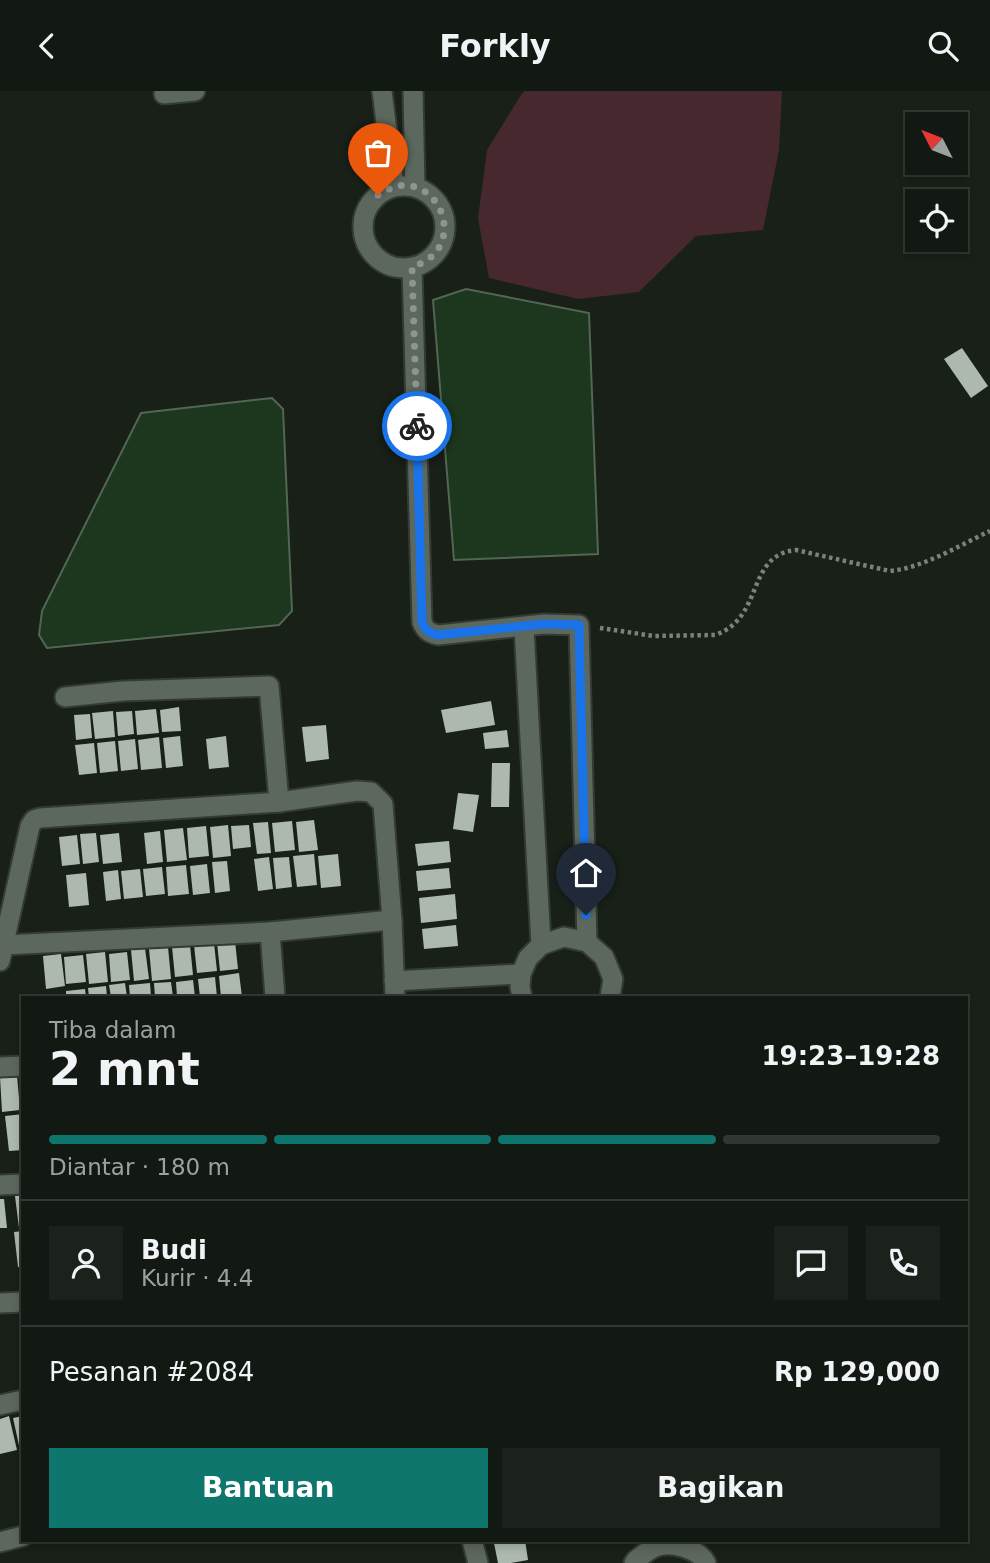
<!DOCTYPE html>
<html lang="id">
<head>
<meta charset="utf-8">
<style>
	:root { --surface:#121812; --page:#1b211b; --text:#f1f3f6; --muted:#9ca09f; --line:#313732; --accent:#0f766e }
	body { margin:0; font-family:"DejaVu Sans",sans-serif; background:var(--page); color:var(--text); height:100vh; display:flex; flex-direction:column; font-size:26px; white-space:nowrap }
	* { box-sizing:border-box; margin:0 }
	p { font-size:23px; color:var(--muted) }
	.icon { flex:none; width:38px; height:38px; fill:none; stroke:currentColor; stroke-width:2; stroke-linecap:round; stroke-linejoin:round }
	.map { position:relative; flex:1; overflow:hidden }
	.sheet { position:absolute; left:21px; top:905px; width:947px; height:546px; display:flex; flex-direction:column; background:var(--surface); border-radius:0px; box-shadow:0 4px 10px #0003,0 0 0 2px var(--line) }
	.sheet>* { flex:none }
	.needle { width:46px; rotate:312deg }
	.buttons { position:absolute; left:905px; top:21px; display:grid; gap:14px }
	.buttons a { display:grid; place-items:center; width:63px; height:63px; border-radius:0px; background:var(--surface); box-shadow:0 4px 10px #0003,0 0 0 2px var(--line); font-size:35px }
	.pin { position:absolute; display:grid; place-items:center; width:60px; height:60px; color:#fff; margin:-72px -30px; border-radius:50% 50% 50% 0; rotate:-45deg; box-shadow:0 0 7px #0007 }
	.pin .icon { rotate:45deg }
	.courier { position:absolute; display:grid; place-items:center; width:70px; height:70px; margin:-35px; border:5px solid #1a73e8; border-radius:50%; background:#fff; color:#222; box-shadow:0 2px 9px #0007 }
	.headline em { font-style:normal; font-weight:600 }
	.headline div { display:flex; flex-direction:column-reverse }
	.headline { display:flex; align-items:center; justify-content:space-between; height:119px; padding:0 28px }
	h1 { font-size:46px; font-weight:600; line-height:52px }
	.bar { display:grid; grid-template-columns:repeat(4,1fr); gap:10px 7px; align-content:center; height:84px; padding:0 28px }
	.bar i { height:9px; border-radius:5px; background:var(--line) }
	.bar .active { background:var(--accent) }
	.bar p { grid-column:span 4 }
	.line { display:flex; align-items:center; gap:18px; padding:0 28px; border-top:2px solid var(--line) }
	.line div { flex:1 }
	.round { display:grid; place-items:center; flex:none; width:74px; height:74px; border-radius:0px; background:var(--page) }
	.action { display:flex; gap:14px; margin-top:auto; padding:14px 28px }
	.action a { flex:1; height:80px; border-radius:0px; background:var(--accent); color:#fff; font-size:28px; font-weight:600; line-height:80px; text-align:center }
	.action a+a { background:var(--page); color:var(--text) }
	header { display:flex; justify-content:space-between; align-items:center; height:91px; padding:0 28px; background:var(--surface); font-size:32px; font-weight:600 }
	.map>svg:first-child { display:block }
	.green { fill:#47282e }
	.water { fill:#1d371f; stroke:#526653; stroke-width:2 }
	.building { fill:#adb9ae }
	.lines { fill:none; stroke-linecap:round; stroke-linejoin:round }
	.minor-casing { stroke:#343a34; stroke-width:23 }
	.path { stroke:#7b827b; stroke-width:4.5; stroke-dasharray:3.5 3.5; stroke-linecap:butt }
	.minor { stroke:#5c675d; stroke-width:19 }
	.done { stroke:#8e948e; stroke-width:7; stroke-dasharray:0 12.6 }
	.route { stroke:#1a73e8; stroke-width:9 }
</style>
</head>
<body>
<header><svg class="icon" aria-label="back" viewBox="0 0 24 24"><path d="M15 5l-7 7 7 7"/></svg>Forkly<svg class="icon" aria-label="search" viewBox="0 0 24 24"><circle cx="10" cy="10" r="6"/><path d="M15 15l6 6"/></svg></header>
<div class="map">
<svg width="990" height="1472" viewBox="0 0 990 1472">
	<rect width="100%" height="100%" fill="#182018"/>
	<path class="green" d="M525 0H782L779 59 763 139 696 145 639 201 578 208 489 187 478 127 487 59 521 4Z"/>
	<g class="water">
		<path d="M466 198 589 222 598 463 454 469 433 209Z"/>
		<path d="M272 307 283 318 292 520 279 534 47 557 39 544 42 520 141 322Z"/>
	</g>
	<g class="building">
		<path d="M962 257 988 295 971 307 944 268Z"/>
		<path d="M491 610 495 634 446 642 441 619Z"/>
		<path d="M179 616 181 640 162 641 160 619Z"/>
		<path d="M156 618 159 642 137 644 135 620Z"/>
		<path d="M113 620 115 646 95 648 92 622Z"/>
		<path d="M132 620 134 643 118 645 116 621Z"/>
		<path d="M90 623 92 647 76 649 74 624Z"/>
		<path d="M326 634 329 668 306 671 302 636Z"/>
		<path d="M507 639 509 656 485 658 483 642Z"/>
		<path d="M180 645 183 675 166 677 163 647Z"/>
		<path d="M226 645 229 676 209 678 206 648Z"/>
		<path d="M159 646 162 677 141 679 138 649Z"/>
		<path d="M135 648 138 678 121 680 118 650Z"/>
		<path d="M115 650 118 680 100 682 97 652Z"/>
		<path d="M94 652 97 682 79 684 75 654Z"/>
		<path d="M492 672H510L509 716H491Z"/>
		<path d="M458 702 479 704 473 741 453 738Z"/>
		<path d="M314 729 318 759 299 761 296 731Z"/>
		<path d="M292 730 295 759 275 761 272 732Z"/>
		<path d="M268 731 271 762 257 763 253 732Z"/>
		<path d="M228 734 231 765 213 767 210 736Z"/>
		<path d="M249 734 251 756 233 758 231 735Z"/>
		<path d="M206 735 209 765 189 767 187 737Z"/>
		<path d="M183 737 187 769 167 771 164 739Z"/>
		<path d="M160 740 163 771 147 773 144 742Z"/>
		<path d="M96 742 99 771 83 773 80 743Z"/>
		<path d="M119 742 122 771 103 773 100 744Z"/>
		<path d="M77 744 80 773 62 775 59 746Z"/>
		<path d="M449 750 451 771 418 775 415 753Z"/>
		<path d="M314 763 317 794 297 796 293 765Z"/>
		<path d="M338 763 341 795 321 797 318 765Z"/>
		<path d="M269 766 273 798 258 800 254 768Z"/>
		<path d="M289 766 292 796 276 798 273 767Z"/>
		<path d="M227 770 230 800 215 802 212 771Z"/>
		<path d="M207 773 210 802 193 804 190 775Z"/>
		<path d="M186 774 189 803 168 805 166 776Z"/>
		<path d="M162 776 165 803 146 805 143 778Z"/>
		<path d="M449 777 451 797 418 800 416 780Z"/>
		<path d="M140 778 143 806 124 808 121 780Z"/>
		<path d="M118 779 121 808 106 810 103 781Z"/>
		<path d="M86 782 89 814 69 816 66 784Z"/>
		<path d="M455 803 457 828 421 832 419 807Z"/>
		<path d="M456 834 458 855 424 858 422 838Z"/>
		<path d="M235 850 238 878 220 880 217 852Z"/>
		<path d="M214 852 217 880 197 882 194 854Z"/>
		<path d="M190 854 193 884 175 886 172 856Z"/>
		<path d="M168 856 171 888 152 890 149 858Z"/>
		<path d="M145 857 149 888 134 890 131 859Z"/>
		<path d="M105 861 108 891 89 893 86 863Z"/>
		<path d="M127 861 130 889 111 891 109 863Z"/>
		<path d="M61 863 65 895 46 898 43 865Z"/>
		<path d="M83 864 86 891 66 893 64 866Z"/>
		<path d="M239 882 242 906H221L219 885Z"/>
		<path d="M215 886 217 906H200L198 888Z"/>
		<path d="M193 889 195 906H177L176 891Z"/>
		<path d="M171 891 173 906H155L154 892Z"/>
		<path d="M125 892 127 906H111L109 894Z"/>
		<path d="M150 892 151 906H130L129 894Z"/>
		<path d="M106 895 107 906H89L88 897Z"/>
		<path d="M85 898 86 906H66V900Z"/>
		<path d="M17 984 20 1019 2 1021 0 986Z"/>
		<path d="M23 1023V1059L9 1060 5 1025Z"/>
		<path d="M23 1104V1136L19 1137 15 1105Z"/>
		<path d="M0 1108H4L7 1137H0Z"/>
		<path d="M23 1140V1176H18L14 1141Z"/>
		<path d="M9 1325 17 1359 0 1363V1328Z"/>
		<path d="M23 1325V1358L20 1359 13 1327Z"/>
		<path d="M510 1449H525L528 1469 511 1472H498L494 1452Z"/>
	</g>
	<g class="lines">
		<defs>
			<g id="minor">
				<path d="M382 0 394 96"/>
				<path d="M413 0 415 96"/>
				<path d="M164 3 195 0"/>
				<circle cx="404" cy="136" r="41"/>
				<path d="M412 176 422 531C425 539 429 542 438 544L544 533 579 534 587 851"/>
				<path d="M524 536 541 854"/>
				<path d="M65 606 123 600 269 595 279 711"/>
				<path d="M270 841 275 906"/>
				<path d="M4 854 270 841 392 829"/>
				<path d="M0 870 30 735 34 729 40 727 279 711 357 700 371 701 383 713 392 829 395 906"/>
				<path d="M394 890 521 883"/>
				<path d="M522 906 520 896 521 883 528 867 541 854 564 846 587 851 604 866 613 888 610 906"/>
				<path d="M0 976 23 975"/>
				<path d="M0 1094 23 1093"/>
				<path d="M0 1212 23 1211"/>
				<path d="M0 1314 23 1309"/>
				<path d="M472 1449 478 1472"/>
				<path d="M0 1451 23 1445"/>
				<path d="M634 1472 636 1469C642 1465 648 1459 655 1456 670 1450 698 1457 706 1472"/>
			</g>
		</defs>
		<use href="#minor" class="minor-casing"/>
		<path class="path" d="M600 537 654 545 715 544C765 527 745 464 796 459L890 480C923 477 960 454 990 440"/>
		<use href="#minor" class="minor"/>
	</g>
	<g class="lines">
		<path class="done" d="M378 104C384 101 391 96 398 95 439 88 462 146 427 169 423 172 417 174 412 176L417 335"/>
		<path class="route" d="M417 335 422 531C425 539 429 542 438 544L544 533 579 534 586 824"/>
	</g>
</svg>
<div class="buttons">
<a><svg class="needle" viewBox="-14 -14 28 28"><path d="M0-13l5 13h-10z" fill="#e53935"/><path d="M0 13l5-13h-10z" fill="#9ca09f"/></svg></a>
<a><svg class="icon" aria-label="locate" viewBox="0 0 24 24"><circle cx="12" cy="12" r="6"/><path d="M12 2v4M12 18v4M2 12h4M18 12h4"/></svg></a>
</div>
<div class="pin" style="left:378px;top:104px;background:#ea580c"><svg class="icon" aria-label="bag" viewBox="0 0 24 24"><path d="M5 8h14l-1 12H6zM9 8a3 3 0 0 1 6 0"/></svg></div>
<div class="pin" style="left:586px;top:824px;background:#1f2937"><svg class="icon" aria-label="home" viewBox="0 0 24 24"><path d="M3 11l9-7 9 7M6 9v11h12V9"/></svg></div>
<div class="courier" style="left:417px;top:335px"><svg class="icon" aria-label="bike" viewBox="0 0 24 24"><circle cx="6" cy="16" r="4"/><circle cx="18" cy="16" r="4"/><path d="M6 16l4-8h5l3 8M10 8l3 8H6M13 5h3"/></svg></div>
<section class="sheet">
<div class="headline"><div><h1>2 mnt</h1><p>Tiba dalam</p></div><em>19:23–19:28</em></div>
<div class="bar"><i class="active"></i><i class="active"></i><i class="active"></i><i></i><p>Diantar · 180 m</p></div>
<div class="line" style="height:126px"><a class="round"><svg class="icon" aria-label="person" viewBox="0 0 24 24"><circle cx="12" cy="8" r="4"/><path d="M4 21q1-7 8-7t8 7"/></svg></a><div><b>Budi</b><p>Kurir · 4.4</p></div><a class="round"><svg class="icon" aria-label="chat" viewBox="0 0 24 24"><path d="M4 5h16v11H9l-5 4z"/></svg></a><a class="round"><svg class="icon" aria-label="phone" viewBox="0 0 24 24"><path d="M5 4h4l2 5-3 2q2 4 5 5l2-3 5 2v4C11 20 4 13 5 4z"/></svg></a></div>
<div class="line" style="height:91px"><div>Pesanan #2084</div><b>Rp 129,000</b></div>
<div class="action"><a>Bantuan</a><a>Bagikan</a></div>
</section>
</div>
</body>
</html>
